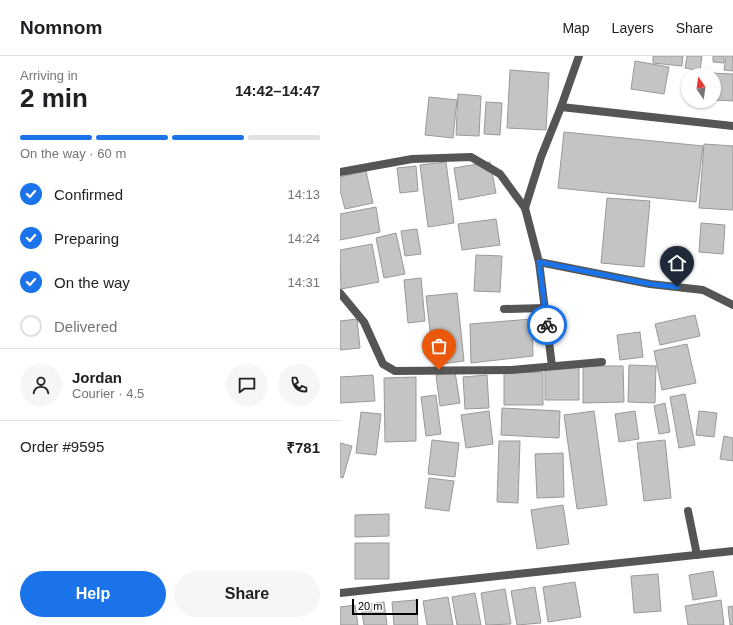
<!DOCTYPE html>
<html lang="en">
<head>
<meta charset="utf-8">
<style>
	:root { --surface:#fff; --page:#f6f6f6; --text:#202124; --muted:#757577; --line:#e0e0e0; --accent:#1a73e8 }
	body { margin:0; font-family:Arial,sans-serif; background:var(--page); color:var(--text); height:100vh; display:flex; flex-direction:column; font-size:15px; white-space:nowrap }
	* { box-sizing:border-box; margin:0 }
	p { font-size:13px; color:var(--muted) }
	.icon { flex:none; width:22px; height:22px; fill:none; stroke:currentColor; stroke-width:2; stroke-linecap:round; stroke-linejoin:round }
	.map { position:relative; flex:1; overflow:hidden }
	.sheet { display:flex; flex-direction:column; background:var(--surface); width:340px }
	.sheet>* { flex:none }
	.needle { width:26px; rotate:347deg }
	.controls { position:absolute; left:341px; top:12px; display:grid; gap:8px }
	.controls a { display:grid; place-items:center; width:40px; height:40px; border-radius:50%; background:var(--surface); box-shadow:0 1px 3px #0004; font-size:20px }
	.scale { position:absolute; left:12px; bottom:10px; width:66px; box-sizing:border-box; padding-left:4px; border:2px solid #000; border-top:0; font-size:11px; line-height:14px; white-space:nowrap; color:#000; -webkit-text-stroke:3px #fff; paint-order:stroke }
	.pin { position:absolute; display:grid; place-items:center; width:34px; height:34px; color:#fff; margin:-41px -17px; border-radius:50% 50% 50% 0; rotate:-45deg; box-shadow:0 0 4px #0007 }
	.pin .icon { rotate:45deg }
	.courier { position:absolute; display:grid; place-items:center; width:40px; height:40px; margin:-20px; border:3px solid #1a73e8; border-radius:50%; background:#fff; color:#222; box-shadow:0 1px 5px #0007 }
	.head em { font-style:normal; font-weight:800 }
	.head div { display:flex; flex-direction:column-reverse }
	.head { display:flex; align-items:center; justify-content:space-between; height:68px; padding:0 20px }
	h1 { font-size:26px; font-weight:800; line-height:30px }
	.bar { display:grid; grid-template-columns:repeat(4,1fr); gap:6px 4px; align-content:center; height:48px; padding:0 20px }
	.bar i { height:5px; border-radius:3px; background:var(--line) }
	.bar .active { background:var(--accent) }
	.bar p { grid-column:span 4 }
	.line { display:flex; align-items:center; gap:10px; padding:0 20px; border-top:1px solid var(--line) }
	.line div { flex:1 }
	.round { display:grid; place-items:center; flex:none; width:42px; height:42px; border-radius:21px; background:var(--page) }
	ol { padding:0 20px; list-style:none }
	li { display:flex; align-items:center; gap:12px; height:44px }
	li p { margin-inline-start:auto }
	li .icon { padding:4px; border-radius:50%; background:var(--accent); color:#fff; stroke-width:4 }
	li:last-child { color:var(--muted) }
	li i { width:22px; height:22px; border:2px solid var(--line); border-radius:50% }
	.cta { display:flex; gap:8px; margin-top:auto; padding:8px 20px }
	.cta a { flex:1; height:46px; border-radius:24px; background:var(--accent); color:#fff; font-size:16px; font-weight:800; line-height:46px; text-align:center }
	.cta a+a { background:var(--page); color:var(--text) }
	header { display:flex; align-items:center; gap:24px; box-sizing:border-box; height:56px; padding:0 20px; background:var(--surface); border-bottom:1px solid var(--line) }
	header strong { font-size:19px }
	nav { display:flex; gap:22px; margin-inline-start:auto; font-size:14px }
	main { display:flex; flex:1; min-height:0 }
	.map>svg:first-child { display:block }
	.building { fill:#c4c4c4; stroke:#999 }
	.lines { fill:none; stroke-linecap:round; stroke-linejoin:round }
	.minor { stroke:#555; stroke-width:8 }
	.tertiary { stroke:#555; stroke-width:8 }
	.done { stroke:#595959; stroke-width:4; stroke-dasharray:0 7.2 }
	.route { stroke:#1a73e8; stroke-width:5 }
</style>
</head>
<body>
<header>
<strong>Nomnom</strong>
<nav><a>Map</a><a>Layers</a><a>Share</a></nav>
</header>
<main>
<section class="sheet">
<div class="head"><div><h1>2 min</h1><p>Arriving in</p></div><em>14:42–14:47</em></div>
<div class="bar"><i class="active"></i><i class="active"></i><i class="active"></i><i></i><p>On the way · 60 m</p></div>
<ol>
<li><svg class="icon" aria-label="check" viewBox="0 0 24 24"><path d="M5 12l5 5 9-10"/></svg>Confirmed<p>14:13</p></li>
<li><svg class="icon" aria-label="check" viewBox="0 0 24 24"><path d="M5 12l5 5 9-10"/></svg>Preparing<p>14:24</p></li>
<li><svg class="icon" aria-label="check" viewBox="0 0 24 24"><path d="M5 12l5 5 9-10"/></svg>On the way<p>14:31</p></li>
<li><i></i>Delivered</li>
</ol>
<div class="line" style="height:72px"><a class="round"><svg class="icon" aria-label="person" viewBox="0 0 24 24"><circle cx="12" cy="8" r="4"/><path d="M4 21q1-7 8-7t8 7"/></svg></a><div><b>Jordan</b><p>Courier · 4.5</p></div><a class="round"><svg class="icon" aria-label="chat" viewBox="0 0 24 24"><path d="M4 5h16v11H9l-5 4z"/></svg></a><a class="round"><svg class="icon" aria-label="phone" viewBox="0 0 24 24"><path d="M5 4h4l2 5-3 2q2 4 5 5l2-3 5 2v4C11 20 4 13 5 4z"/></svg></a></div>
<div class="line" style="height:52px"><div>Order #9595</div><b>₹781</b></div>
<div class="cta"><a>Help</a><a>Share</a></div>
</section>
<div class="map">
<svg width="393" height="569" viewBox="0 0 393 569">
	<rect width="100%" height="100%" fill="#fff"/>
	<g class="building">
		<path d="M313 0H343L342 10 313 7Z"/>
		<path d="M347 0H362L360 15 345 12Z"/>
		<path d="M373 0H384V7L373 6Z"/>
		<path d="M386 0H393V15L384 14Z"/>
		<path d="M295 5 329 11 324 38 291 33Z"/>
		<path d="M170 14 209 17 206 74 167 72Z"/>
		<path d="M371 17 393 18V45L374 44V19H371Z"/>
		<path d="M118 38 141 40 139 80 116 79Z"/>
		<path d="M89 41 117 44 113 82 85 79Z"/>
		<path d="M146 46 162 47 160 79 144 78Z"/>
		<path d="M224 76 363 90 356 146 218 132Z"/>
		<path d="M364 88 393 90V154L359 152Z"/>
		<path d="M106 106 114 167 88 171 80 109Z"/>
		<path d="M150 106 156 137 119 144 114 112Z"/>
		<path d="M76 110 78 135 60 137 57 112Z"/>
		<path d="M26 115 33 147 5 153 0 134V121Z"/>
		<path d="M267 142 310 145 304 211 261 207Z"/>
		<path d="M36 151 40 176 0 184V158Z"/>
		<path d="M156 163 160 189 122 194 118 168Z"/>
		<path d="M361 167 385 169 383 198 359 196Z"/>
		<path d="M77 173 81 198 65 200 61 175Z"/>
		<path d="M56 177 65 218 44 222 36 182Z"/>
		<path d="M32 188 39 226 1 233 0 194Z"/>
		<path d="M136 199 162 200 160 236 134 235Z"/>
		<path d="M81 222 85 265 68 267 64 224Z"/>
		<path d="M117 237 124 305 94 309 86 240Z"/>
		<path d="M355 259 360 280 320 289 315 268Z"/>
		<path d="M17 263 20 292 0 294V265Z"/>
		<path d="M192 263 193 300 131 307 130 268Z"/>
		<path d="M300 276 303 301 280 304 277 279Z"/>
		<path d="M347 288 356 327 322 334 314 295Z"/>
		<path d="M289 309 316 310 315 347 288 346Z"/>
		<path d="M239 310V344H205V311Z"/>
		<path d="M243 310H283L284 346 243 347Z"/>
		<path d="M115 316 120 347 100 350 96 319Z"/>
		<path d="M203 316V349H164V317Z"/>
		<path d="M33 319 35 345 0 347V321Z"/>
		<path d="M147 319 149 352 125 353 123 321Z"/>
		<path d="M76 321V385L45 386 44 322Z"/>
		<path d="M345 338 355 389 339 392 330 341Z"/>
		<path d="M96 339 101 378 86 380 81 341Z"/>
		<path d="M325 347 330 376 319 378 314 350Z"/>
		<path d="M162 352 220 355 219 382 161 379Z"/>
		<path d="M149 355 153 388 126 392 121 359Z"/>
		<path d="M254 355 267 449 237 453 224 359Z"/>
		<path d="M295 355 299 383 279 386 275 358Z"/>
		<path d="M359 355 377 357 374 381 356 379Z"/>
		<path d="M21 356 41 358 36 399 16 397Z"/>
		<path d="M384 380 393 382V405L380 403Z"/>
		<path d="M92 384 119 387 115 421 88 418Z"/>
		<path d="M325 384 331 442 304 445 297 387Z"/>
		<path d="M159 385H180L178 447 157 446Z"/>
		<path d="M0 387 12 390 3 422 0 421Z"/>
		<path d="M223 397 224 441 197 442 195 398Z"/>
		<path d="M89 422 114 425 109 455 85 452Z"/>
		<path d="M223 449 229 488 197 493 191 454Z"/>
		<path d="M49 458V480L15 481V459Z"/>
		<rect x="15" y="487" width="34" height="36"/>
		<path d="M373 515 377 540 353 544 349 519Z"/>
		<path d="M318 518 321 555 294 557 291 520Z"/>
		<path d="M235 526 241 561 208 566 203 531Z"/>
		<path d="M195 531 201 567 177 569 171 535Z"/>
		<path d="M165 533 171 568 146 569 141 537Z"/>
		<path d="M135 537 141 569H117L112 541Z"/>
		<path d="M108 541 113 569H87L83 545Z"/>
		<path d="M76 544 78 569H54L52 546Z"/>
		<path d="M381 544 384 569H348L345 550Z"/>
		<path d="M44 546 47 569H24L21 549Z"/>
		<path d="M15 549 18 569H0V551Z"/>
		<path d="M393 550V569H390L388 551Z"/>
	</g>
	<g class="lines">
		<g class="minor">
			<path d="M221 51 393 70"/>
			<path d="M185 152 201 101 221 51 239 0"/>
			<path d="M199 206 212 310"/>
			<path d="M0 237 24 266 43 308 55 315 171 314 262 306"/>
			<path d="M164 253 205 252"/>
			<path d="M348 455 357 499"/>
			<path d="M0 537 393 495"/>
		</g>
		<path class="tertiary" d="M0 116 72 103 131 101 160 118 185 152 199 206 310 228 363 234 393 249"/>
	</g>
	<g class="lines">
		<path class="done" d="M99 314H171L212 310 207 269"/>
		<path class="route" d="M207 269 199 206 310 228 337 231"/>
	</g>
</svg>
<div class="controls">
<a><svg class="needle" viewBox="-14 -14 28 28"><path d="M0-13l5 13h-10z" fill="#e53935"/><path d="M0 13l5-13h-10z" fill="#757577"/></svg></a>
</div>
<div class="scale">20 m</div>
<div class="pin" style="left:99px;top:314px;background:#ea580c"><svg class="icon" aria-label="bag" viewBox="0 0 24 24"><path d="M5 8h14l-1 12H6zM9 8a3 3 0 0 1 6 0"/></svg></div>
<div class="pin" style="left:337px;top:231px;background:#1f2937"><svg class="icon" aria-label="home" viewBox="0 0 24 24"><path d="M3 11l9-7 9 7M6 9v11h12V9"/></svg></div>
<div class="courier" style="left:207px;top:269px"><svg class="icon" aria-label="bike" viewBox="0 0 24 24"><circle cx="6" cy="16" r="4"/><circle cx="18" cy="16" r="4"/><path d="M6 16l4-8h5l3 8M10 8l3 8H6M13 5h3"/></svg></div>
</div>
</main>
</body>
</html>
